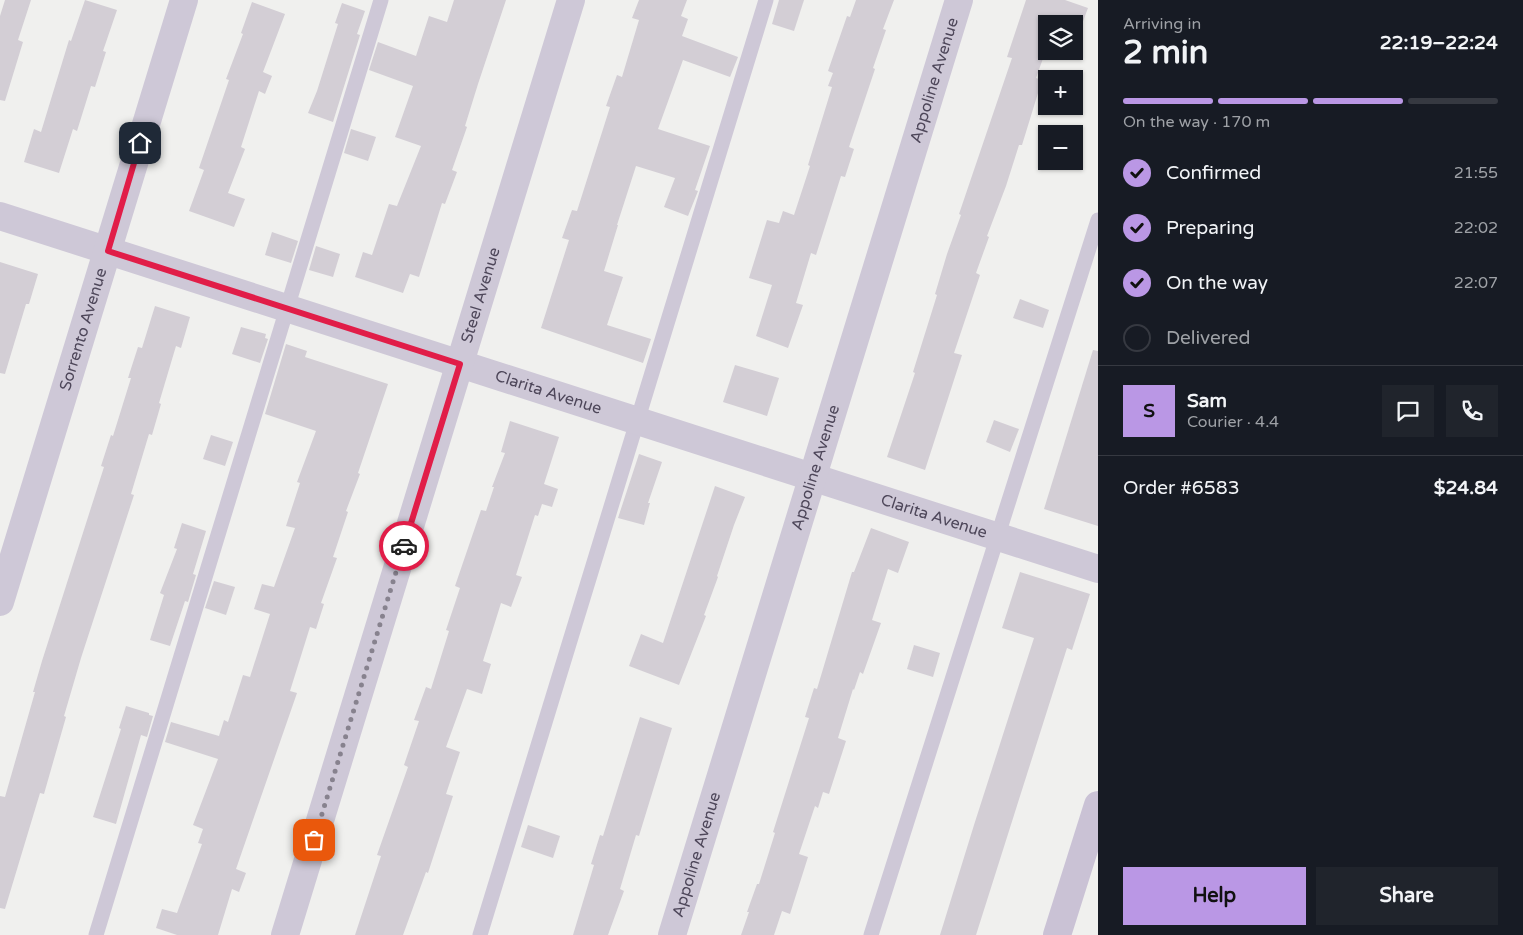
<!DOCTYPE html>
<html lang="en">
<head>
<meta charset="utf-8">
<style>
	:root { --surface:#171b24; --page:#20242c; --text:#f1f3f6; --muted:#9ea1a6; --line:#363941; --accent:#ba97e5 }
	body { margin:0; font-family:"Varela Round",sans-serif; background:var(--page); color:var(--text); height:100vh; display:flex; flex-direction:column; font-size:19px; white-space:nowrap }
	* { box-sizing:border-box; margin:0 }
	p { font-size:16px; color:var(--muted) }
	.icon { flex:none; width:28px; height:28px; fill:none; stroke:currentColor; stroke-width:2; stroke-linecap:round; stroke-linejoin:round }
	.map { position:relative; flex:1; overflow:hidden }
	.side { display:flex; flex-direction:column; background:var(--surface); width:425px }
	.side>* { flex:none }
	.controls { position:absolute; left:1038px; top:15px; display:grid; gap:10px }
	.controls a { display:grid; place-items:center; width:45px; height:45px; border-radius:0px; background:var(--surface); box-shadow:0 1px 4px #0004; font-size:25px }
	.pin { position:absolute; display:grid; place-items:center; width:42px; height:42px; color:#fff; margin:-21px; border-radius:10px; box-shadow:0 2px 8px #0006 }
	.courier { position:absolute; display:grid; place-items:center; width:50px; height:50px; margin:-25px; border:4px solid #e11d48; border-radius:50%; background:#fff; color:#222; box-shadow:0 1px 6px #0007 }
	.summary em { font-style:normal; font-weight:700 }
	.summary div { display:flex; flex-direction:column-reverse }
	.summary { display:flex; align-items:center; justify-content:space-between; height:85px; padding:0 25px }
	h1 { font-size:32px; font-weight:700; line-height:38px }
	.bar { display:grid; grid-template-columns:repeat(4,1fr); gap:8px 5px; align-content:center; height:60px; padding:0 25px }
	.bar i { height:6px; border-radius:4px; background:var(--line) }
	.bar .current { background:var(--accent) }
	.bar p { grid-column:span 4 }
	.line { display:flex; align-items:center; gap:12px; padding:0 25px; border-top:1px solid var(--line) }
	.line div { flex:1 }
	.round { display:grid; place-items:center; flex:none; width:52px; height:52px; border-radius:0px; background:var(--page) }
	ol { padding:0 25px; list-style:none }
	li { display:flex; align-items:center; gap:15px; height:55px }
	li p { margin-inline-start:auto }
	li .icon { padding:5px; border-radius:50%; background:var(--accent); color:#111; stroke-width:4 }
	li:last-child { color:var(--muted) }
	li i { width:28px; height:28px; border:2px solid var(--line); border-radius:50% }
	.button { display:flex; gap:10px; margin-top:auto; padding:10px 25px }
	.button a { flex:1; height:58px; border-radius:0px; background:var(--accent); color:#111; font-size:20px; font-weight:700; line-height:58px; text-align:center }
	.button a+a { background:var(--page); color:var(--text) }
	main { display:flex; flex:1; min-height:0 }
	.map>svg:first-child { display:block }
	.building { fill:#d3ced5 }
	.lines { fill:none; stroke-linecap:round; stroke-linejoin:round }
	.lane { stroke:#cec8d7; stroke-width:15 }
	.street { stroke:#cec8d7; stroke-width:28 }
	.secondary { stroke:#cac2d5; stroke-width:28 }
	.done { stroke:#87828e; stroke-width:5; stroke-dasharray:0 9 }
	.route { stroke:#e11d48; stroke-width:6 }
	.labels { text-anchor:middle; dominant-baseline:central; stroke-width:4.5; stroke-linejoin:round; paint-order:stroke }
	.street-label { font-size:16px; fill:#4e475a; stroke:#fff }
</style>
</head>
<body>
<main>
<div class="map">
<svg width="1098" height="935" viewBox="0 0 1098 935">
	<rect width="100%" height="100%" fill="#f0f0ee"/>
	<g class="building">
		<path d="M5 0H31L18 40 23 42 5 101 0 100V16Z"/>
		<path d="M85 0 117 10 103 51 106 52 95 87 91 86 77 131 73 129 59 173 24 162 34 129 41 132 69 40 71 41Z"/>
		<path d="M454 0H506L478 84 465 126 467 127 452 170 457 172 445 204 442 203 419 277 410 274 403 293 355 277 363 252 372 255 389 204 397 206 421 146 395 137 413 86 369 70 378 42 416 56 429 16 447 22Z"/>
		<path d="M639 0H687L681 16 688 19 682 36 738 57 730 77 683 60 658 129 710 146 695 190 698 191 688 216 664 207 675 178 636 166 617 225H618L604 271 623 277 607 325 651 339 643 363 541 328 569 240 562 238 572 210 577 211 610 107 606 106 617 75 622 77 639 20 632 18Z"/>
		<path d="M779 0H804L794 31 772 24Z"/>
		<path d="M856 0H894L883 29 886 30 873 68 875 69 849 147 854 149 845 177 841 176 816 255 811 253 796 303 803 305 788 348 756 336 772 285 749 278 767 220 779 223 783 211 794 215 810 166 808 165 832 87 828 86 833 73 828 71 847 16 850 17Z"/>
		<path d="M1026 0H1065L1088 8 1082 24H1046V50L1036 78 1042 80 1022 145H1019L1006 186 987 236 989 237 976 273 980 275 954 353 962 355 925 470 887 457 915 373 913 372 937 295 935 294 947 254 961 215 959 214 1012 58 1007 57Z"/>
		<path d="M252 2 285 14 263 72 272 76 265 94 259 91 241 147 245 149 228 193 245 199 234 227 189 211 204 170 199 168 229 80 226 79 243 34 241 33Z"/>
		<path d="M342 3 365 11 357 34 360 35 333 122 308 113 317 91 338 24 335 23Z"/>
		<path d="M351 129 376 137 368 161 344 153Z"/>
		<path d="M272 232 298 241 291 263 265 255Z"/>
		<path d="M316 246 340 254 333 277 309 270Z"/>
		<path d="M0 262 38 274 29 304H26L5 374 0 373Z"/>
		<path d="M1020 299 1049 310 1043 328 1013 318Z"/>
		<path d="M155 306 190 317 181 348 176 346 159 403 161 404 152 435 149 434 131 494 134 495 81 658 64 716 66 717 44 794 40 793 5 909 0 908V796L5 797 35 692H33L42 661 104 467 101 466 111 435 113 436 131 378H128L138 347 142 348Z"/>
		<path d="M241 327 266 334 265 338 268 339 260 363 232 354Z"/>
		<path d="M286 344 307 351 305 357 388 384 358 473 360 474 346 511 348 512 333 557 337 558 321 603 324 604 316 629 310 627 290 691 297 693 236 869 246 873 239 892 232 889 218 935H177L156 928 162 909 177 913 202 844 198 843 203 829 193 825 218 759 165 742 171 722 219 736 224 720 228 722 243 675 250 677 270 614 254 609 262 584 274 587 295 528 286 526 300 483 297 482 316 431 265 414Z"/>
		<path d="M1093 350 1098 351V526L1044 509Z"/>
		<path d="M735 365 779 378 767 416 723 402Z"/>
		<path d="M994 420 1019 429 1010 452 986 442Z"/>
		<path d="M510 421 559 437 544 484 558 489 552 507 542 504 538 516 535 515 516 575 522 577 511 607 501 603 483 661 491 664 482 694 467 689 446 747 460 752 446 794 453 796 428 873 426 872 403 935H355L381 856 377 855 408 767 404 765 419 721 414 720 426 687 431 689 449 631 446 630 460 588 455 586 481 510 486 511 494 487H492L505 453 501 452Z"/>
		<path d="M211 435 233 442 225 466 203 459Z"/>
		<path d="M639 454 662 462 648 503H650L644 525 618 518Z"/>
		<path d="M715 486 745 497 734 525 717 576 718 577 704 615 706 616 679 685 629 666 641 634 663 643Z"/>
		<path d="M182 523 206 531 193 574 196 575 188 602 185 601 170 646 150 640 164 595 160 593 177 549 174 548Z"/>
		<path d="M871 528 909 542 898 573 888 569 872 620 881 623 863 674 860 672 854 690 853 689 838 738 846 741 829 794 823 792 818 808 815 806 799 854 808 857 790 914 782 911 774 935H741L749 912H747L757 884H759L775 833 773 832 809 718 805 717 814 688 817 689 852 572H854Z"/>
		<path d="M1020 572 1090 594 1072 650 1067 648 976 935H940L974 825 1034 638 1002 628Z"/>
		<path d="M214 581 235 587 226 615 205 608Z"/>
		<path d="M914 645 940 653 933 677 907 669Z"/>
		<path d="M126 706 149 713V715L153 716 147 737 141 735 116 824 93 817 121 729 119 728Z"/>
		<path d="M640 717 672 728 639 836 636 835 620 889 624 891 608 935H573L594 865 591 864 600 835 603 836Z"/>
		<path d="M528 825 560 836 553 858 521 847Z"/>
	</g>
	<g class="lines">
		<g class="lane">
			<path d="M96 935 381 0"/>
			<path d="M480 935 766 0"/>
			<path d="M871 935 1098 220"/>
		</g>
		<g class="street">
			<path id="s1" d="M0 216 1098 569"/>
			<path id="s2" d="M0 602 184 0"/>
			<path id="s3" d="M285 935 571 0"/>
			<path id="s4" d="M672 935 959 0"/>
		</g>
		<path class="secondary" d="M1057 935 1098 805"/>
	</g>
	<g class="lines">
		<path class="done" d="M314 840 404 546"/>
		<path class="route" d="M140 143 108 251 460 364 404 546"/>
	</g>
	<g class="labels">
		<g class="street-label">
			<text stroke="none"><textPath href="#s4" startOffset="894">Appoline Avenue</textPath></text>
			<text stroke="none"><textPath href="#s3" startOffset="669">Steel Avenue</textPath></text>
			<text stroke="none"><textPath href="#s2" startOffset="285">Sorrento Avenue</textPath></text>
			<text stroke="none"><textPath href="#s1" startOffset="576">Clarita Avenue</textPath></text>
			<text stroke="none"><textPath href="#s4" startOffset="489">Appoline Avenue</textPath></text>
			<text stroke="none"><textPath href="#s1" startOffset="981">Clarita Avenue</textPath></text>
			<text stroke="none"><textPath href="#s4" startOffset="84">Appoline Avenue</textPath></text>
		</g>
	</g>
</svg>
<div class="controls">
<a><svg class="icon" aria-label="layers" viewBox="0 0 24 24"><path d="M12 4l9 5-9 5-9-5zM3 14l9 5 9-5"/></svg></a>
<a>+</a>
<a>−</a>
</div>
<div class="pin" style="left:314px;top:840px;background:#ea580c"><svg class="icon" aria-label="bag" viewBox="0 0 24 24"><path d="M5 8h14l-1 12H6zM9 8a3 3 0 0 1 6 0"/></svg></div>
<div class="pin" style="left:140px;top:143px;background:#1f2937"><svg class="icon" aria-label="home" viewBox="0 0 24 24"><path d="M3 11l9-7 9 7M6 9v11h12V9"/></svg></div>
<div class="courier" style="left:404px;top:546px"><svg class="icon" aria-label="car" viewBox="0 0 24 24"><path d="M5 17H2v-5l4-1 3-4h7l3 4 3 1v5h-3M9 17h6M6 11h13"/><circle cx="7" cy="17" r="2"/><circle cx="17" cy="17" r="2"/></svg></div>
</div>
<section class="side">
<div class="summary"><div><h1>2 min</h1><p>Arriving in</p></div><em>22:19–22:24</em></div>
<div class="bar"><i class="current"></i><i class="current"></i><i class="current"></i><i></i><p>On the way · 170 m</p></div>
<ol>
<li><svg class="icon" aria-label="check" viewBox="0 0 24 24"><path d="M5 12l5 5 9-10"/></svg>Confirmed<p>21:55</p></li>
<li><svg class="icon" aria-label="check" viewBox="0 0 24 24"><path d="M5 12l5 5 9-10"/></svg>Preparing<p>22:02</p></li>
<li><svg class="icon" aria-label="check" viewBox="0 0 24 24"><path d="M5 12l5 5 9-10"/></svg>On the way<p>22:07</p></li>
<li><i></i>Delivered</li>
</ol>
<div class="line" style="height:90px"><b class="round" style="background:var(--accent);color:#111">S</b><div><b>Sam</b><p>Courier · 4.4</p></div><a class="round"><svg class="icon" aria-label="chat" viewBox="0 0 24 24"><path d="M4 5h16v11H9l-5 4z"/></svg></a><a class="round"><svg class="icon" aria-label="phone" viewBox="0 0 24 24"><path d="M5 4h4l2 5-3 2q2 4 5 5l2-3 5 2v4C11 20 4 13 5 4z"/></svg></a></div>
<div class="line" style="height:65px"><div>Order #6583</div><b>$24.84</b></div>
<div class="button"><a>Help</a><a>Share</a></div>
</section>
</main>
</body>
</html>
